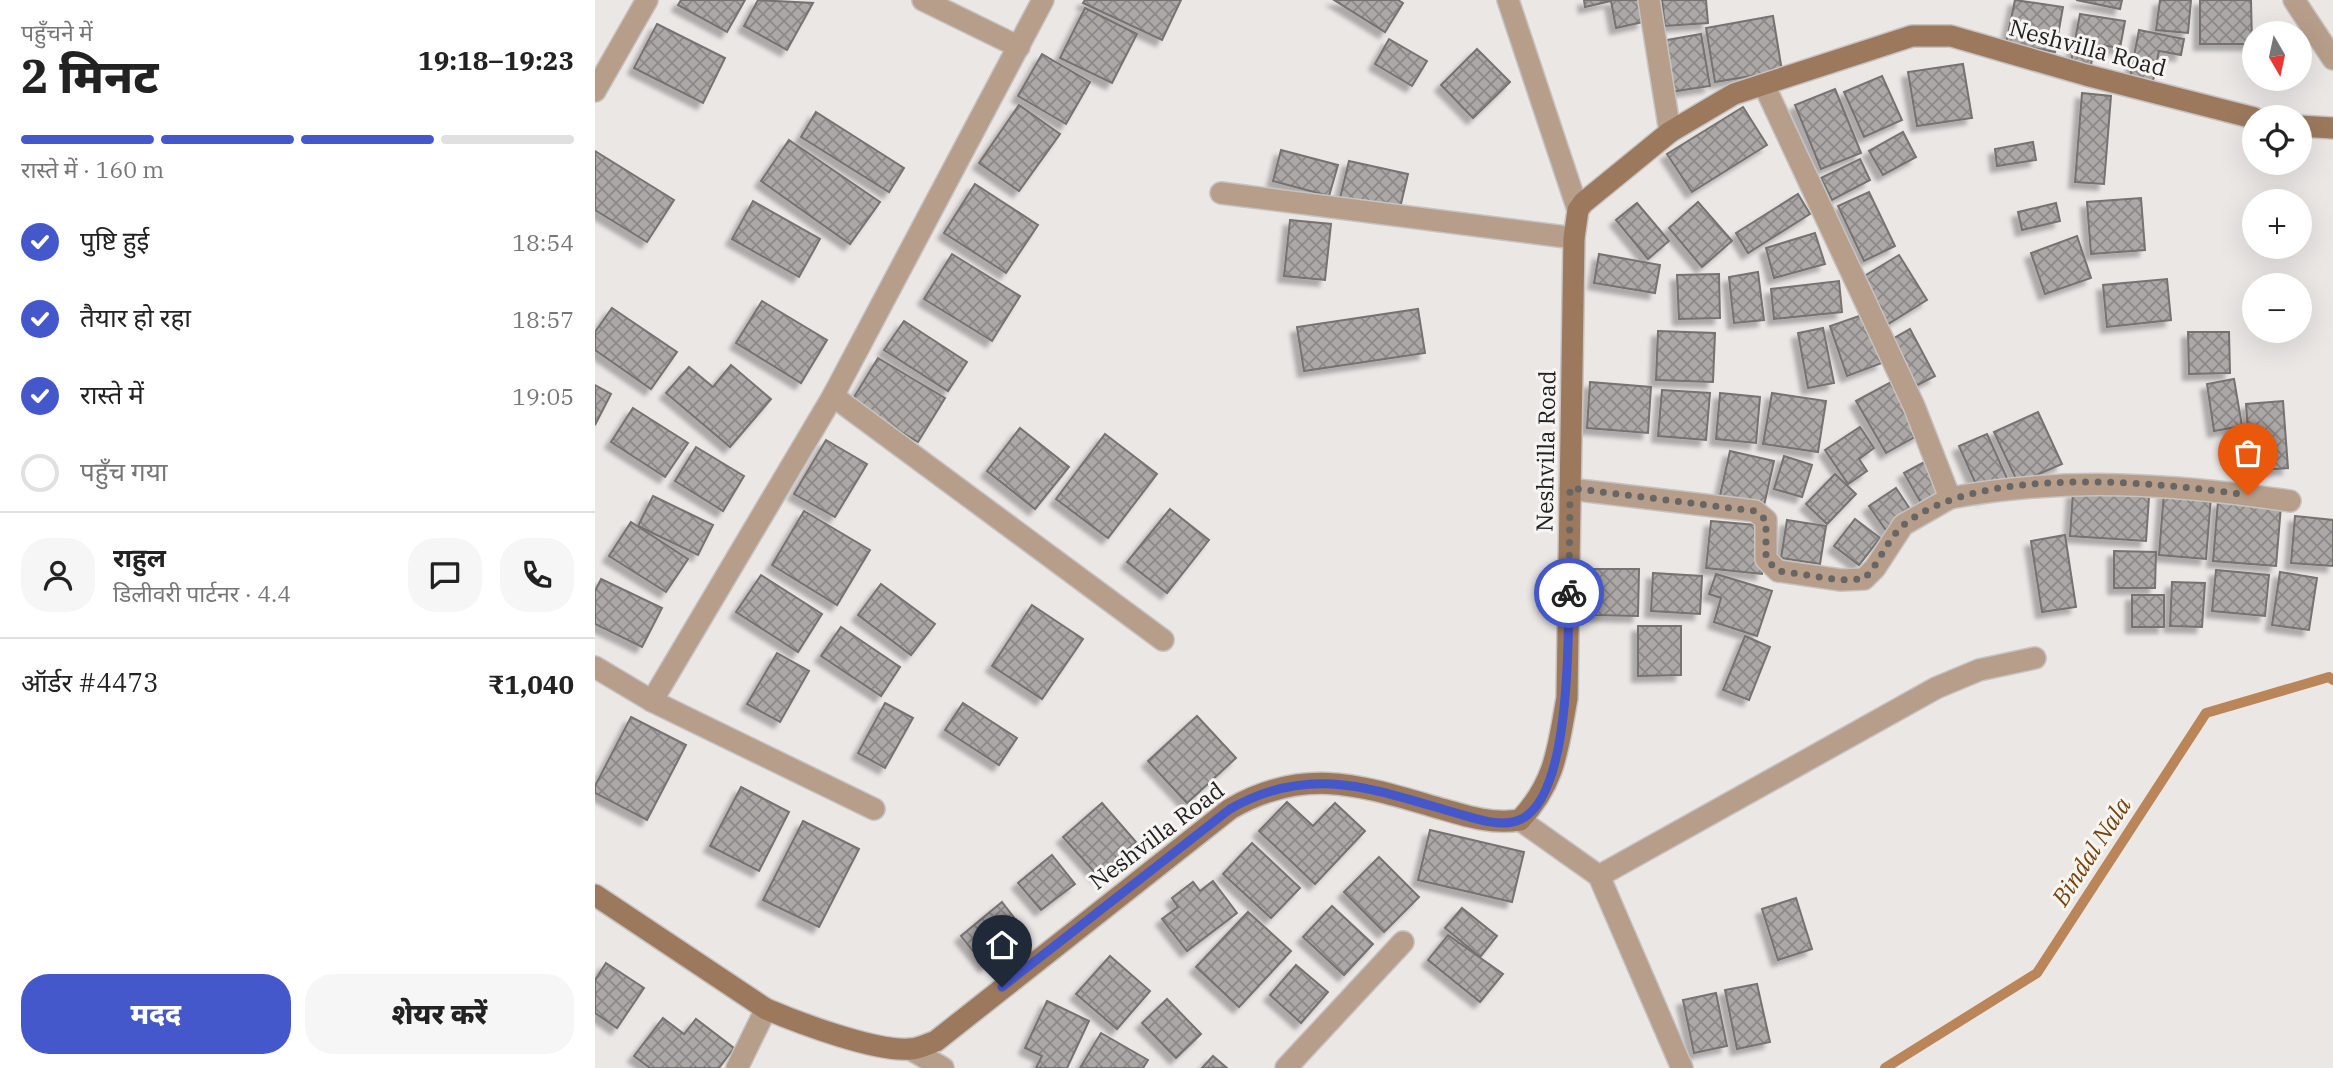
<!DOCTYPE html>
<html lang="hi">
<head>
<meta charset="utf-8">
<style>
	:root { --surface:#fff; --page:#f6f6f6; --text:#222; --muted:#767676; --line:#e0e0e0; --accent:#4458cc }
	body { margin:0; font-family:"IBM Plex Serif","Noto Sans Devanagari",serif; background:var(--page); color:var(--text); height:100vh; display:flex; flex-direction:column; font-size:26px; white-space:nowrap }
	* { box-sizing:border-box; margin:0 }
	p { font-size:23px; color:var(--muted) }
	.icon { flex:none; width:38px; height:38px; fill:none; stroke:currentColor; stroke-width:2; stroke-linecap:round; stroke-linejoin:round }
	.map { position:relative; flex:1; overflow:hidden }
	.panel { display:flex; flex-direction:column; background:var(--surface); width:595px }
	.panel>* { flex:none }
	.needle { width:46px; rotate:171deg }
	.fabs { position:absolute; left:1647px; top:21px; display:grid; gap:14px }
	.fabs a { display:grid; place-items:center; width:70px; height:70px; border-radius:50%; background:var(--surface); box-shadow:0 7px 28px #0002; font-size:35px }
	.pin { position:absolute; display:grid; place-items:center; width:60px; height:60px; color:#fff; margin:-72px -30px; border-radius:50% 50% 50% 0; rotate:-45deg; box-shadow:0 0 7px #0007 }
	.pin .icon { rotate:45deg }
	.courier { position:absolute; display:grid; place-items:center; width:70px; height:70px; margin:-35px; border:5px solid #4458cc; border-radius:50%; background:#fff; color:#222; box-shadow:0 2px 9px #0007 }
	.head em { font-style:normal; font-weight:800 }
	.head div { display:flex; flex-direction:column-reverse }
	.head { display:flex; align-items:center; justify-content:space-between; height:119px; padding:0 21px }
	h1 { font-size:46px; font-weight:800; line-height:52px }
	.bar { display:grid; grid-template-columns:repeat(4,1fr); gap:10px 7px; align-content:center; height:84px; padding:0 21px }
	.bar i { height:9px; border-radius:5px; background:var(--line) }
	.bar .active { background:var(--accent) }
	.bar p { grid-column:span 4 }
	.line { display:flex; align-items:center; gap:18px; padding:0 21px; border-top:2px solid var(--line) }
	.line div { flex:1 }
	.round { display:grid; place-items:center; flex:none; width:74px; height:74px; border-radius:28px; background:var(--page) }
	ol { padding:0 21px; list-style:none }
	li { display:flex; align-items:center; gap:21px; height:77px }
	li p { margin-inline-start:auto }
	li .icon { padding:7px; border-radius:50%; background:var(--accent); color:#fff; stroke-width:4 }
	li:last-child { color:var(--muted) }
	li i { width:38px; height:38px; border:4px solid var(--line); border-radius:50% }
	.button { display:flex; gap:14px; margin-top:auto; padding:14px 21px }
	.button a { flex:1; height:80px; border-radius:28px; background:var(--accent); color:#fff; font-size:28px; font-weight:800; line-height:80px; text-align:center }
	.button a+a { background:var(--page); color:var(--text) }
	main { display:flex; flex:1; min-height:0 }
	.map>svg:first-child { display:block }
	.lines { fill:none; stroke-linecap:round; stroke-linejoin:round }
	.stream { stroke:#ba8558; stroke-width:10 }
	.building { fill:url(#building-cross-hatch); stroke:#757270; stroke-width:2; filter:url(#shadow) }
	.street-casing { stroke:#c6c3c2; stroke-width:24 }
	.secondary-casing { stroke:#c6c3c2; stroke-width:24 }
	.street { stroke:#b69e8a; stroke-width:21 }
	.secondary { stroke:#9c795d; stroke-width:21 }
	.done { stroke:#686665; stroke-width:7; stroke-dasharray:0 12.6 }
	.route { stroke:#4458cc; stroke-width:9 }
	.labels { text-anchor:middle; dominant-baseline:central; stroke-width:6; stroke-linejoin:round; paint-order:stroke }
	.street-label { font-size:23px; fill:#222120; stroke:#f7f5f2 }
	.water-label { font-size:24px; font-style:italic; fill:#76430c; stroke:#f7f5f2 }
</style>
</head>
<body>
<main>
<section class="panel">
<div class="head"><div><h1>2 मिनट</h1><p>पहुँचने में</p></div><em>19:18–19:23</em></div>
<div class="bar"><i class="active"></i><i class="active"></i><i class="active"></i><i></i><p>रास्ते में · 160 m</p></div>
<ol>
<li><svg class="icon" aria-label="check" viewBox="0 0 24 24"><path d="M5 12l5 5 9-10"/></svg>पुष्टि हुई<p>18:54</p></li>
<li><svg class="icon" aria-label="check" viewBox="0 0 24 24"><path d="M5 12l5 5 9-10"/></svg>तैयार हो रहा<p>18:57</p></li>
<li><svg class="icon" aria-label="check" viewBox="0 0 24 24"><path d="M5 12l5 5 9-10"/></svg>रास्ते में<p>19:05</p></li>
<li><i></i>पहुँच गया</li>
</ol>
<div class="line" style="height:126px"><a class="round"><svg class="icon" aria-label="person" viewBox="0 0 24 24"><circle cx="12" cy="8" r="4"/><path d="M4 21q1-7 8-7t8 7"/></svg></a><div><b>राहुल</b><p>डिलीवरी पार्टनर · 4.4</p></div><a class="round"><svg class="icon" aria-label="chat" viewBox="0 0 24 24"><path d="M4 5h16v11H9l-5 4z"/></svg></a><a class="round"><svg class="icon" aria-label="phone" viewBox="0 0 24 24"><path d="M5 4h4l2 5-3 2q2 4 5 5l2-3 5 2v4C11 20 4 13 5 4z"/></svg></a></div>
<div class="line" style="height:91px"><div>ऑर्डर #4473</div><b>₹1,040</b></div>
<div class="button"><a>मदद</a><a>शेयर करें</a></div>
</section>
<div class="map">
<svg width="1738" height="1068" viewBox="0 0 1738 1068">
	<defs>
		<pattern id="building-cross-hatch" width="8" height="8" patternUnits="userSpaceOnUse" patternTransform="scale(1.75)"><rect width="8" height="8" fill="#aba8a6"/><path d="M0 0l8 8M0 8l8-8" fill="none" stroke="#8b8887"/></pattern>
		<filter id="shadow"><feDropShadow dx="-6" dy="6" stdDeviation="2" flood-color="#0004"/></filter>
	</defs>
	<rect width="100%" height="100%" fill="#eae7e5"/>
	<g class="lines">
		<path class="stream" d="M1290 1068 1442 973 1611 713 1734 677 1738 680"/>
	</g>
	<g class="building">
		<path d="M86 0H150L132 32 83 5Z"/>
		<path d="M163 0 218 3 192 50 149 26Z"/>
		<path d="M490 0H586L567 40 488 3Z"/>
		<path d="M739 0H803L808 3 790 32Z"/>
		<path d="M989 0H1043L1048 22 1021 28 1016 1 990 7Z"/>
		<path d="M1067 0H1111L1113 23 1070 26Z"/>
		<path d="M1420 0 1468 7 1460 52 1411 43Z"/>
		<path d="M1481 0H1527L1525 9Z"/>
		<path d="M1565 0H1596L1593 33 1561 30Z"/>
		<path d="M1605 0H1656L1657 44H1605Z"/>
		<path d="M490 8 542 34 517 83 465 58Z"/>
		<path d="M1485 14 1530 21 1525 48 1505 45 1503 54 1498 53 1496 65 1476 62Z"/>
		<path d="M1178 16 1187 71 1120 82 1111 28Z"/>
		<path d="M62 24 130 58 108 103 39 68Z"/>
		<path d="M1544 30 1589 39 1586 55 1564 51 1558 81 1535 77Z"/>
		<path d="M1106 34 1115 86 1075 92 1066 41Z"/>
		<path d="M794 39 832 61 817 86 780 64Z"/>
		<path d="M882 49 915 82 878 118 846 85Z"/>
		<path d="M447 54 495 82 471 124 423 96Z"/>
		<path d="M1368 64 1377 118 1322 126 1313 72Z"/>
		<path d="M1287 76 1307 120 1269 137 1249 92Z"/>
		<path d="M1240 89 1266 153 1226 169 1200 105Z"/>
		<path d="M1487 93 1516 96 1509 184 1480 182Z"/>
		<path d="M424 105 465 134 424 191 384 163Z"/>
		<path d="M1148 107 1172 145 1097 192 1072 154Z"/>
		<path d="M221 112 309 168 294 192 206 137Z"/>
		<path d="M1308 132 1321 157 1288 175 1274 151Z"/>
		<path d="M194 140 285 202 255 244 166 181Z"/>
		<path d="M1438 142 1441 160 1402 166 1400 149Z"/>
		<path d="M686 150 743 165 734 196 678 181Z"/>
		<path d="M0 151 79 200 52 242 0 210Z"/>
		<path d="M1265 159 1275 180 1237 200 1226 178Z"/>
		<path d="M754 161 813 174 804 212 745 198Z"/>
		<path d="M380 184 443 225 411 273 349 233Z"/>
		<path d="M1274 192 1300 246 1269 261 1243 206Z"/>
		<path d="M1203 194 1215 214 1153 253 1141 233Z"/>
		<path d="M1546 198 1550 250 1496 254 1492 202Z"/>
		<path d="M158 201 225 239 204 277 137 239Z"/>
		<path d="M1103 202 1137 241 1107 267 1074 228Z"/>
		<path d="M1042 203 1074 241 1053 259 1021 220Z"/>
		<path d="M1461 203 1465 221 1427 230 1423 212Z"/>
		<path d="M695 220 736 224 730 280 689 276Z"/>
		<path d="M1220 233 1230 264 1179 278 1171 248Z"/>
		<path d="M1482 236 1496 278 1450 294 1436 253Z"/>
		<path d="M357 254 425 296 397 341 329 299Z"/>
		<path d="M1004 254 1065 265 1060 293 999 283Z"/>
		<path d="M1304 255 1332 300 1293 324 1266 278Z"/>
		<path d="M1163 272 1169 320 1139 323 1134 277Z"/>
		<path d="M1124 274 1125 318 1084 319 1082 275Z"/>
		<path d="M1572 279 1576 320 1512 327 1508 285Z"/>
		<path d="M1244 281 1247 312 1179 319 1176 289Z"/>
		<path d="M167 301 232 340 206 383 141 343Z"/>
		<path d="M17 308 82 352 56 389 0 350V332Z"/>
		<path d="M823 309 830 353 709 371 702 327Z"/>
		<path d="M1270 314 1287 363 1252 376 1235 326Z"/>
		<path d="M309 321 372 362 353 391 289 350Z"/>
		<path d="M1228 328 1239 383 1213 388 1203 333Z"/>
		<path d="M1315 329 1340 376 1321 386 1296 340Z"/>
		<path d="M1063 331 1120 333 1118 382 1061 380Z"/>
		<path d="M1593 332H1634L1635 373 1594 374Z"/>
		<path d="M283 358 350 398 323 442 256 402Z"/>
		<path d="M136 365 176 399 135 447 71 393 94 367 118 387Z"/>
		<path d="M1639 379 1647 426 1619 431 1612 384Z"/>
		<path d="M995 382 1056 387 1053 433 992 428Z"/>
		<path d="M1296 382 1325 434 1291 453 1261 401Z"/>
		<path d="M0 385 16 394 0 425Z"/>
		<path d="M1067 390 1115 393 1111 440 1063 436Z"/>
		<path d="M1125 393 1165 397 1161 443 1121 439Z"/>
		<path d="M1177 393 1231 401 1223 452 1168 444Z"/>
		<path d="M1688 401 1693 468 1656 471 1651 404Z"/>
		<path d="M38 408 93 443 70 477 16 442Z"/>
		<path d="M1443 412 1467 464 1423 483 1399 432Z"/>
		<path d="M1265 427 1279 448 1264 459 1272 471 1253 484 1230 450Z"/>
		<path d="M425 428 474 467 440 509 392 471Z"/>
		<path d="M510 434 562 474 513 538 461 499Z"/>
		<path d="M1392 434 1415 485 1387 498 1364 446Z"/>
		<path d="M231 440 272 464 240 517 199 494Z"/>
		<path d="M101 447 149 476 128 511 80 481Z"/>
		<path d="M1135 451 1179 461 1168 510 1124 500Z"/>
		<path d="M1189 456 1217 465 1207 497 1179 489Z"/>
		<path d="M1331 461 1352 498 1330 510 1309 473Z"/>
		<path d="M1240 474 1261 494 1232 524 1211 504Z"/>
		<path d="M1301 488 1321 518 1295 536 1274 506Z"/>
		<path d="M1478 492 1554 497 1551 541 1475 536Z"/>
		<path d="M1569 492 1616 496 1611 559 1564 555Z"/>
		<path d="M58 496 118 525 103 555 43 526Z"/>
		<path d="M1623 501 1686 506 1681 566 1618 561Z"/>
		<path d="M575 509 614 540 572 593 532 562Z"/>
		<path d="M209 511 275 550 242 605 177 565Z"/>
		<path d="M1700 516 1738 520V566L1696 563Z"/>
		<path d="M1260 519 1285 538 1264 565 1239 546Z"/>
		<path d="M1192 520 1231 526 1225 564 1186 558Z"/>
		<path d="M1116 521 1172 526 1167 574 1111 568Z"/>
		<path d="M36 522 93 559 71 592 14 556Z"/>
		<path d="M1470 535 1481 607 1447 612 1436 541Z"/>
		<path d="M1519 551 1561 552 1560 588H1519Z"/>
		<path d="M999 569H1044L1043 616 998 615Z"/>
		<path d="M1621 570 1674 575 1670 616 1617 611Z"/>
		<path d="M1685 572 1722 578 1714 630 1677 625Z"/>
		<path d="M1058 573 1107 576 1105 614 1056 611Z"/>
		<path d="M1121 574 1177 591 1162 636 1119 622 1126 598 1114 594Z"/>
		<path d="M166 575 227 614 203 652 141 612Z"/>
		<path d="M6 579 67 608 47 647 0 624V591Z"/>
		<path d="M1577 582 1610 583 1607 627 1575 626Z"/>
		<path d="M286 584 340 624 316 655 263 615Z"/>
		<rect x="1537" y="595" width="32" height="32"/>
		<path d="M437 605 488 639 447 699 397 666Z"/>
		<path d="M1043 626H1086V675L1043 676Z"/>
		<path d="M246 627 305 667 286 696 226 656Z"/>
		<path d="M1150 636 1175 647 1154 700 1128 690Z"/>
		<path d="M182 653 214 671 185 722 152 704Z"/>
		<path d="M290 703 318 718 290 768 263 753Z"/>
		<path d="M368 703 422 738 404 765 350 730Z"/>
		<path d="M602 716 641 758 592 803 553 761Z"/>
		<path d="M36 717 91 745 52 820 0 793V786Z"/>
		<path d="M146 787 194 812 164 871 115 846Z"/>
		<path d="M692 802 718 826 740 803 770 831 720 884 664 831Z"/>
		<path d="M507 803 541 842 503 876 468 837Z"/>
		<path d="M208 821 264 849 224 927 168 900Z"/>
		<path d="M835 830 929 852 917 902 823 880Z"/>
		<path d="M657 843 705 888 676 918 628 874Z"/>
		<path d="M457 855 480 884 446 910 423 883Z"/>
		<path d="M784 857 824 897 789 932 749 892Z"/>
		<path d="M618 881 642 913 592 951 567 919 583 907 577 898 598 882 605 891Z"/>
		<path d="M1201 898 1217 949 1183 960 1167 909Z"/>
		<path d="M407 902 431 933 390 966 366 936Z"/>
		<path d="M737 906 778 944 749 975 708 937Z"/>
		<path d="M867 908 902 936 885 957 850 928Z"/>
		<path d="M653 912 696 951 644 1007 601 967Z"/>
		<path d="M853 935 908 974 885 1002 833 960Z"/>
		<path d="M515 956 555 991 522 1029 481 994Z"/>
		<path d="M11 963 49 988 22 1028 0 1013V980Z"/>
		<path d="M701 965 733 992 706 1023 675 995Z"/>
		<path d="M1162 984 1175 1042 1142 1049 1130 990Z"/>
		<path d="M1121 993 1132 1046 1099 1053 1088 1000Z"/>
		<path d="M572 999 606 1034 581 1058 547 1023Z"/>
		<path d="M452 1001 494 1021 472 1068H441L447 1056 430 1048Z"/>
		<path d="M68 1018 89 1034 101 1019 139 1048 124 1068H55L39 1056Z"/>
		<path d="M506 1033 553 1060 548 1068H485Z"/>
		<path d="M618 1056 632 1068H607Z"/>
	</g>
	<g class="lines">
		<defs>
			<g id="street">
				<path d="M328 0 424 47"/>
				<path d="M913 0 983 210"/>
				<path d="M1054 0 1075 132"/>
				<path d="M1699 0 1738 59"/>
				<path d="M0 91 52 0"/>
				<path d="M626 193 979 238"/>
				<path d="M238 396 568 640"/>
				<path d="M975 489 1160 511 1171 520V559L1183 571 1246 580 1269 579 1280 568 1308 525 1355 498 1319 406 1169 85"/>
				<path d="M1355 498C1471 476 1579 484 1695 501"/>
				<path d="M0 667 57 701"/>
				<path d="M279 809 57 701 238 396 448 0"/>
				<path d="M925 820 1004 876 1087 1068"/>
				<path d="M1004 876 1341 688 1384 670 1440 658"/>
				<path d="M315 1049 348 1068"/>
				<path d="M142 1068 171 1009"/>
				<path d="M691 1068 808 942"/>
			</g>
			<g id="secondary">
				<path d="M1704 126 1738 128"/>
				<path d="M0 895 171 1009C204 1023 281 1052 315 1049 323 1049 333 1044 341 1041L635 809C711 765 767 786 847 809 874 817 897 824 925 820 961 782 963 747 972 698L979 238 983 210 988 203 1075 132 1139 94 1317 36H1356L1491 75 1659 118"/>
			</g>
		</defs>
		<use href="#street" class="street-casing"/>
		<use href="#secondary" class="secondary-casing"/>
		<use href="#street" class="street"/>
		<use href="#secondary" class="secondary"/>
	</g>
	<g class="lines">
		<path class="done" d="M974 593 975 488 1160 511 1171 520V559L1183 571 1246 580 1269 579C1285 563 1292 538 1310 524 1385 464 1562 482 1653 495"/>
		<path class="route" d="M407 987 635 809C715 763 778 789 861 813 879 818 905 828 924 820 976 800 973 640 974 593"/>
	</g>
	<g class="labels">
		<g class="street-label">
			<text transform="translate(1493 47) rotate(15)">Neshvilla Road</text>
			<text transform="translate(950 451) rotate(-89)">Neshvilla Road</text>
			<text transform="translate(561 835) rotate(-37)">Neshvilla Road</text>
		</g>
		<g class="water-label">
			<text transform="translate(1496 851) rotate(-57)">Bindal Nala</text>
		</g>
	</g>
</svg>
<div class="fabs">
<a><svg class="needle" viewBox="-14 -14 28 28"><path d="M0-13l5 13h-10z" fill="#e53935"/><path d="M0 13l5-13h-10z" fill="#767676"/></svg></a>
<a><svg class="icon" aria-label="locate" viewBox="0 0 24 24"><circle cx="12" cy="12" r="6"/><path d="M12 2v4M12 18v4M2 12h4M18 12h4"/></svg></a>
<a>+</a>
<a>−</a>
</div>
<div class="pin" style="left:1653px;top:495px;background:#ea580c"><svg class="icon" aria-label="bag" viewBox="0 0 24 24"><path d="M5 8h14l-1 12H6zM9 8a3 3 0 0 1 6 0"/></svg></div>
<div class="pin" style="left:407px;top:987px;background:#1f2937"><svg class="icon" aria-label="home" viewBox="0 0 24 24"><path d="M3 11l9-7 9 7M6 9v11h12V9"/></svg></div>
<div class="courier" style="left:974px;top:593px"><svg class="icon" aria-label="bike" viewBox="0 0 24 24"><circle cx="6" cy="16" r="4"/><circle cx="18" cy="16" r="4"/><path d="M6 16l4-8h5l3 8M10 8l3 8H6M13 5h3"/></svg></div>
</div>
</main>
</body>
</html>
